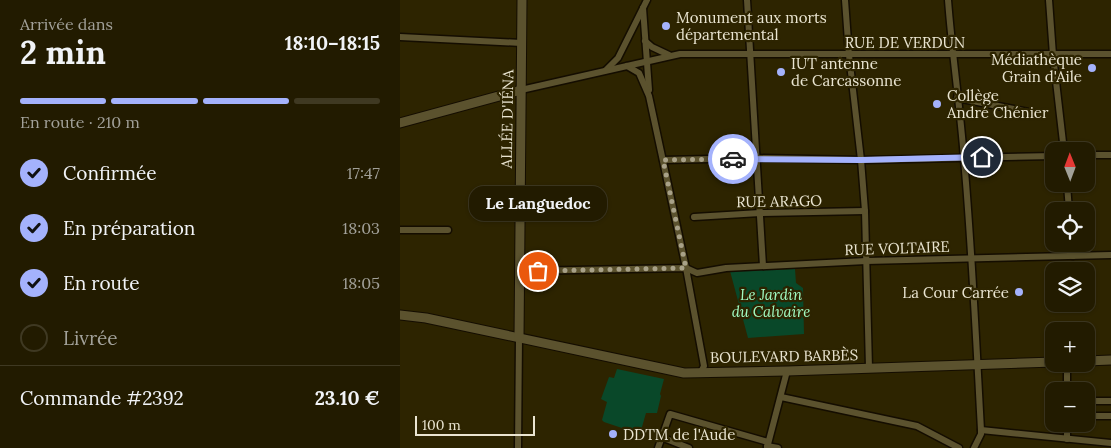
<!DOCTYPE html>
<html lang="fr">
<head>
<meta charset="utf-8">
<style>
	:root { --surface:#221b00; --page:#2e280f; --text:#f1f3f6; --muted:#a2a199; --line:#3f3922; --accent:#a4b2fc }
	body { margin:0; font-family:Lora,serif; background:var(--page); color:var(--text); height:100vh; display:flex; flex-direction:column; font-size:19px; white-space:nowrap }
	* { box-sizing:border-box; margin:0 }
	p { font-size:16px; color:var(--muted) }
	.icon { flex:none; width:28px; height:28px; fill:none; stroke:currentColor; stroke-width:2; stroke-linecap:round; stroke-linejoin:round }
	.map { position:relative; flex:1; overflow:hidden }
	.details { display:flex; flex-direction:column; background:var(--surface); width:400px }
	.details>* { flex:none }
	.needle { width:32px; rotate:359deg }
	.controls { position:absolute; left:645px; top:142px; display:grid; gap:10px }
	.controls a { display:grid; place-items:center; width:50px; height:50px; border-radius:10px; background:var(--surface); box-shadow:0 1px 4px #0004,0 0 0 1px var(--line); font-size:25px }
	.scale { position:absolute; left:15px; bottom:12px; width:120px; box-sizing:border-box; padding-left:5px; border:2px solid #eae5d1; border-top:0; font-size:14px; line-height:18px; white-space:nowrap; color:#eae5d1; -webkit-text-stroke:4px #2d2400; paint-order:stroke }
	.pin { position:absolute; display:grid; place-items:center; width:42px; height:42px; color:#fff; margin:-21px; border:2px solid #fff; border-radius:50%; box-shadow:0 1px 5px #0007 }
	.courier { position:absolute; display:grid; place-items:center; width:50px; height:50px; margin:-25px; border:4px solid #a4b2fc; border-radius:50%; background:#fff; color:#222; box-shadow:0 1px 6px #0007 }
	.bubble { position:absolute; height:35px; border-radius:15px; background:var(--surface); box-shadow:0 1px 4px #0004,0 0 0 1px var(--line); font-size:16px; font-weight:800; line-height:35px; text-align:center }
	.headline em { font-style:normal; font-weight:800 }
	.headline div { display:flex; flex-direction:column-reverse }
	.headline { display:flex; align-items:center; justify-content:space-between; height:85px; padding:0 20px }
	h1 { font-size:32px; font-weight:800; line-height:38px }
	.bar { display:grid; grid-template-columns:repeat(4,1fr); gap:8px 5px; align-content:center; height:60px; padding:0 20px }
	.bar i { height:6px; border-radius:4px; background:var(--line) }
	.bar .active { background:var(--accent) }
	.bar p { grid-column:span 4 }
	.line { display:flex; align-items:center; gap:12px; padding:0 20px; border-top:1px solid var(--line) }
	.line div { flex:1 }
	ol { padding:0 20px; list-style:none }
	li { display:flex; align-items:center; gap:15px; height:55px }
	li p { margin-inline-start:auto }
	li .icon { padding:5px; border-radius:50%; background:var(--accent); color:#111; stroke-width:4 }
	li:last-child { color:var(--muted) }
	li i { width:28px; height:28px; border:2px solid var(--line); border-radius:50% }
	main { display:flex; flex:1; min-height:0 }
	.map>svg:first-child { display:block }
	.green { fill:#094829 }
	.lines { fill:none; stroke-linecap:round; stroke-linejoin:round }
	.minor-casing { stroke:#140d00; stroke-width:9 }
	.secondary-casing { stroke:#140d00; stroke-width:11 }
	.minor { stroke:#5b522e; stroke-width:6 }
	.secondary { stroke:#5b522e; stroke-width:9 }
	.done { stroke:#a8a188; stroke-width:5; stroke-dasharray:0 9 }
	.route { stroke:#a4b2fc; stroke-width:6 }
	.poi-dot { fill:#a4b2fc; stroke:#2d2400; stroke-width:2 }
	.labels { text-anchor:middle; dominant-baseline:central; stroke-width:4.5; stroke-linejoin:round; paint-order:stroke }
	.poi-label { font-size:15px; fill:#eae5d1; stroke:#2d2400; text-anchor:start }
	.street-label { font-size:15px; fill:#eae5d1; stroke:#2d2400 }
	.park-label { font-size:15px; font-style:italic; fill:#a1fbc2; stroke:#2d2400 }
</style>
</head>
<body>
<main>
<section class="details">
<div class="headline"><div><h1>2 min</h1><p>Arrivée dans</p></div><em>18:10–18:15</em></div>
<div class="bar"><i class="active"></i><i class="active"></i><i class="active"></i><i></i><p>En route · 210 m</p></div>
<ol>
<li><svg class="icon" aria-label="check" viewBox="0 0 24 24"><path d="M5 12l5 5 9-10"/></svg>Confirmée<p>17:47</p></li>
<li><svg class="icon" aria-label="check" viewBox="0 0 24 24"><path d="M5 12l5 5 9-10"/></svg>En préparation<p>18:03</p></li>
<li><svg class="icon" aria-label="check" viewBox="0 0 24 24"><path d="M5 12l5 5 9-10"/></svg>En route<p>18:05</p></li>
<li><i></i>Livrée</li>
</ol>
<div class="line" style="height:65px"><div>Commande #2392</div><b>23.10 €</b></div>
</section>
<div class="map">
<svg width="711" height="448" viewBox="0 0 711 448">
	<rect width="100%" height="100%" fill="#2d2400"/>
	<g class="green">
		<path d="M395 269 396 283 403 288 404 334 348 338 330 271Z"/>
		<path d="M217 369 264 379 260 394 261 396 257 413H246L240 434 204 422 202 420 207 402 201 399 209 377 214 378Z"/>
	</g>
	<g class="lines">
		<defs>
			<g id="minor">
				<path d="M347 0 363 266"/>
				<path d="M445 0 449 55 461 160 465 211 469 368"/>
				<path d="M548 0C552 53 560 106 564 159 572 249 576 339 581 430V434L574 448"/>
				<path d="M649 0 653 55 664 151"/>
				<path d="M243 8 249 90"/>
				<path d="M0 37 121 43"/>
				<path d="M245 41 252 47 269 55"/>
				<path d="M227 66 239 73 249 96 286 268 304 366 301 372"/>
				<path d="M206 70 218 58 247 0"/>
				<path d="M121 90 280 54H711"/>
				<path d="M557 98 634 113"/>
				<path d="M686 155H711"/>
				<path d="M263 160 356 158 461 160 654 156"/>
				<path d="M667 184 669 211"/>
				<path d="M294 217 360 213 465 211"/>
				<path d="M0 230H48"/>
				<path d="M672 244 673 256"/>
				<path d="M119 271 286 268 297 273 326 268 466 261 711 255"/>
				<path d="M667 364V391"/>
				<path d="M381 397 517 426 559 448"/>
				<path d="M686 401H711"/>
				<path d="M686 416H711"/>
				<path d="M581 430 711 443"/>
				<path d="M261 437 289 448"/>
				<path d="M667 439V424"/>
				<path d="M367 446 378 448"/>
				<path d="M118 448 119 338"/>
				<path d="M258 448 270 414 368 442"/>
				<path d="M367 448 387 371"/>
			</g>
			<g id="secondary">
				<path d="M0 123 121 90"/>
				<path d="M0 315 26 318 284 373 387 371 654 362"/>
				<path d="M119 338 122 0"/>
				<path d="M686 361 711 360"/>
			</g>
		</defs>
		<use href="#minor" class="minor-casing"/>
		<use href="#secondary" class="secondary-casing"/>
		<use href="#minor" class="minor"/>
		<use href="#secondary" class="secondary"/>
	</g>
	<g class="lines">
		<path class="done" d="M138 271 286 268 263 160 333 159"/>
		<path class="route" d="M333 159 461 160 582 157"/>
	</g>
	<g class="poi-dot">
		<circle cx="266" cy="26" r="5"/>
		<circle cx="692" cy="68" r="5"/>
		<circle cx="381" cy="72" r="5"/>
		<circle cx="537" cy="104" r="5"/>
		<circle cx="619" cy="292" r="5"/>
		<circle cx="213" cy="434" r="5"/>
	</g>
	<g class="labels">
		<g class="poi-label">
			<text x="276" y="17">Monument aux morts<tspan x="276" dy="17">départemental</tspan></text>
			<text x="682" y="59" text-anchor="end">Médiathèque<tspan x="682" dy="17">Grain d'Aile</tspan></text>
			<text x="391" y="63">IUT antenne<tspan x="391" dy="17">de Carcassonne</tspan></text>
			<text x="547" y="95">Collège<tspan x="547" dy="17">André Chénier</tspan></text>
			<text x="609" y="292" text-anchor="end">La Cour Carrée</text>
			<text x="223" y="434">DDTM de l'Aude</text>
		</g>
		<g class="street-label">
			<text x="505" y="42">RUE DE VERDUN</text>
			<text transform="translate(107 119) rotate(-89)">ALLÉE D'IÉNA</text>
			<text transform="translate(379 201) rotate(-1)">RUE ARAGO</text>
			<text transform="translate(497 248) rotate(-2)">RUE VOLTAIRE</text>
			<text transform="translate(384 356) rotate(-1)">BOULEVARD BARBÈS</text>
		</g>
		<g class="park-label">
			<text x="371" y="294">Le Jardin<tspan x="371" dy="17">du Calvaire</tspan></text>
		</g>
	</g>
</svg>
<div class="controls">
<a><svg class="needle" viewBox="-14 -14 28 28"><path d="M0-13l5 13h-10z" fill="#e53935"/><path d="M0 13l5-13h-10z" fill="#a2a199"/></svg></a>
<a><svg class="icon" aria-label="locate" viewBox="0 0 24 24"><circle cx="12" cy="12" r="6"/><path d="M12 2v4M12 18v4M2 12h4M18 12h4"/></svg></a>
<a><svg class="icon" aria-label="layers" viewBox="0 0 24 24"><path d="M12 4l9 5-9 5-9-5zM3 14l9 5 9-5"/></svg></a>
<a>+</a>
<a>−</a>
</div>
<div class="scale">100 m</div>
<div class="pin" style="left:138px;top:271px;background:#ea580c"><svg class="icon" aria-label="bag" viewBox="0 0 24 24"><path d="M5 8h14l-1 12H6zM9 8a3 3 0 0 1 6 0"/></svg></div>
<div class="pin" style="left:582px;top:157px;background:#1f2937"><svg class="icon" aria-label="home" viewBox="0 0 24 24"><path d="M3 11l9-7 9 7M6 9v11h12V9"/></svg></div>
<div class="courier" style="left:333px;top:159px"><svg class="icon" aria-label="car" viewBox="0 0 24 24"><path d="M5 17H2v-5l4-1 3-4h7l3 4 3 1v5h-3M9 17h6M6 11h13"/><circle cx="7" cy="17" r="2"/><circle cx="17" cy="17" r="2"/></svg></div>
<div class="bubble" style="left:69px;top:186px;width:138px">Le Languedoc</div>
</div>
</main>
</body>
</html>
